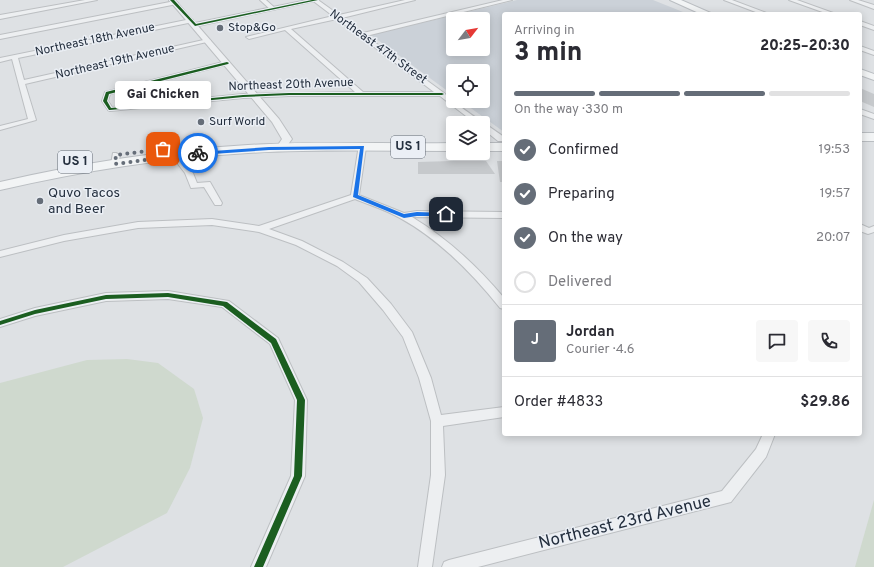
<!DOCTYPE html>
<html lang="en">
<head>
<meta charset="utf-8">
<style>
	:root { --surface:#fff; --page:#f7f7f7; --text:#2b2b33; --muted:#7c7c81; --line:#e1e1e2; --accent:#656d78 }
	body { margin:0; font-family:Overpass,sans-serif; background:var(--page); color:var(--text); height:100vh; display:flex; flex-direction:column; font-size:15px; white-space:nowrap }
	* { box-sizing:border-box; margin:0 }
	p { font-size:13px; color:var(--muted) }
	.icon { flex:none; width:22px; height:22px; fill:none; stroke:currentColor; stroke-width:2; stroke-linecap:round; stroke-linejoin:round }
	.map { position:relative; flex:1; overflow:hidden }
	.drawer { position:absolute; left:502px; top:12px; width:360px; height:424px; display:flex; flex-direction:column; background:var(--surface); border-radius:4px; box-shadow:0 2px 10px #0003 }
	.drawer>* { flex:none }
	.needle { width:26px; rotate:59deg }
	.controls { position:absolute; left:446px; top:12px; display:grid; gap:8px }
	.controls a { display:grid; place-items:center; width:44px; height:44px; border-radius:4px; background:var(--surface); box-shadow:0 2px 10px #0003; font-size:20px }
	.pin { position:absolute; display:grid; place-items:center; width:34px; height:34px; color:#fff; margin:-17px; border-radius:8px; box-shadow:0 2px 6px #0006 }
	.courier { position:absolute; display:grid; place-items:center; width:40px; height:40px; margin:-20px; border:3px solid #1a73e8; border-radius:50%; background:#fff; color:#222; box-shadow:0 1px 5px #0007 }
	.bubble { position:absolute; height:28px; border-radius:4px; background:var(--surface); box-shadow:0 2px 10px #0003; font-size:13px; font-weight:800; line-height:28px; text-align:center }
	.overview em { font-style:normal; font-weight:800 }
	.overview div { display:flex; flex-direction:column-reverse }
	.overview { display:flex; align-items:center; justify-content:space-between; height:68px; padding:0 12px }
	h1 { font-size:26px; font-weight:800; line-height:30px }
	.bar { display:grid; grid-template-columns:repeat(4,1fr); gap:6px 4px; align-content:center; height:48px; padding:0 12px }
	.bar i { height:5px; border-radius:3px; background:var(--line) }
	.bar .on { background:var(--accent) }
	.bar p { grid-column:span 4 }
	.line { display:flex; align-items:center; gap:10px; padding:0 12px; border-top:1px solid var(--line) }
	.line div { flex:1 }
	.round { display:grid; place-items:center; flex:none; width:42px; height:42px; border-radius:4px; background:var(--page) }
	ol { padding:0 12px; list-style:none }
	li { display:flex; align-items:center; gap:12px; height:44px }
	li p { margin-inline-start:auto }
	li .icon { padding:4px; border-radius:50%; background:var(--accent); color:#fff; stroke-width:4 }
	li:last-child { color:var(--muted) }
	li i { width:22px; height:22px; border:2px solid var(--line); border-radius:50% }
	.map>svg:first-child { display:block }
	.built { fill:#cbd1d8; fill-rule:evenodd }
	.green { fill:#cfd9ce }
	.building { fill:#c6c9cc }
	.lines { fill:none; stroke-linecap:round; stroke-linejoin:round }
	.minor-casing { stroke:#bcbfc2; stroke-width:2 }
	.tertiary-casing { stroke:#bcbfc2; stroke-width:2 }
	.primary-casing { stroke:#babec2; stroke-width:2 }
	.minor { fill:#edeff1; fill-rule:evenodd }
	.tertiary { fill:#edeff1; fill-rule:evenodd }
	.primary { fill:#f2f4f5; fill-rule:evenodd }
	.cycleway-casing { stroke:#ebeff5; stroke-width:2 }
	.cycleway { fill:#1b5e20; fill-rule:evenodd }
	.route { fill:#1a73e8 }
	.done { stroke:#656d78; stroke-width:4; stroke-dasharray:0 7.2 }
	.poi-dot { fill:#656d78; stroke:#ebeff5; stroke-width:1.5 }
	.labels { text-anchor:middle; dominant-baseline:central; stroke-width:3; stroke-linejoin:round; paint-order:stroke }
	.far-poi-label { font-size:12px; fill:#242f3e; stroke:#ebeff5; text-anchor:start }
	.far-street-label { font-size:12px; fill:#242f3e; stroke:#ebeff5 }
	.shield { fill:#ebeff5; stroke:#606975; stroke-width:1 }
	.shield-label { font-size:13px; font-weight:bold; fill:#242f3e }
	.poi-label { font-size:14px; fill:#242f3e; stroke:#ebeff5; text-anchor:start }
	.near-street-label { font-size:17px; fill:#242f3e; stroke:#ebeff5 }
</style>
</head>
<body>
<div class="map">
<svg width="874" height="567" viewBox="0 0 874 567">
	<rect width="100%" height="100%" fill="#dee1e4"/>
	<path class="built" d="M517 0H653L688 14H504V132L461 101H483V71H453V95L371 35ZM453 19H483V49H453Z"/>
	<g class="green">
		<path d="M127 359 158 363 194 389 203 418 190 468 167 513 63 567H0V383L87 360Z"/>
		<path d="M874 500V567H855Z"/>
	</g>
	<g class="building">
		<path d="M860 88 874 94V107L860 101Z"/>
		<path d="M451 161H486L495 174H418V162Z"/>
		<path d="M497 161H504V182H500Z"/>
	</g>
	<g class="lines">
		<defs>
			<g id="minor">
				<path d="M85 0H97L0 19V15Z"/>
				<path d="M260 0H266L276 9 271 10Z"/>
				<path d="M312 0H318L339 15 405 0H415L342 18 363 33 503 0H512L366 36 444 93C458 107 486 124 504 137V141H498L483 129V123H475L440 96H289L243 98 110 111 108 110 102 101 105 92 227 61 230 63 229 64 110 94 108 101 112 107 243 94 355 92 285 30 249 39 246 37 333 16ZM337 19 434 92H363L291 29Z"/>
				<path d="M724 0H732L769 14H761Z"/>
				<path d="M789 0H797L836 14H828Z"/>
				<path d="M850 0H858L874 5V9Z"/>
				<path d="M175 1 178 3 177 4 0 39V35Z"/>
				<path d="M191 19 193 20V22L18 58 24 80 208 39 211 41 25 84 36 120 0 130V126L28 119 12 59 0 62V58Z"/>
				<path d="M860 21 874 26V30L860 25Z"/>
				<path d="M860 46 874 51V55L860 50Z"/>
				<path d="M860 109 874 114V119L860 114Z"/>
				<path d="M359 145H365L366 147 359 195 404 213 417 211 504 212V218L412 217C447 238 478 267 504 298V309L500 308C472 273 440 240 400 218 386 210 370 205 355 199L269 229 302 241 343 262 367 278 391 304 412 332 431 378 441 415 504 407V417L443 426 445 475 432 567H418L431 475V421L419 378 403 337 383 310 359 282 337 266 296 245 259 232 212 225 138 228 64 241 0 257V251L64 235 138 222 212 219 259 226 351 195Z"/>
				<path d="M113 153H116L120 155 118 166H115L111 164Z"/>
				<path d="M180 153H183L187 155 186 164 193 173 197 183 210 182 222 203 221 205H215L204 187 191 188 185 173 178 164Z"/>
				<path d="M860 224 869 228 874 226V232L868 234 860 231Z"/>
				<path d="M168 291 229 301 278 338 307 400 305 476 266 567H251L291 476 295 400 270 344 222 307 168 299 106 301 35 316 0 327V319L35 308 106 293Z"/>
				<path d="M763 434H775L766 457 731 502 478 567H442L444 562 449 560 722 491 756 449Z"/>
			</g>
			<path id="tertiary" d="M169 0H175L195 23 307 0H319L198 26 279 119 292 139 284 150H278L276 148 282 139 272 122Z"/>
			<g id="primary">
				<path d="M670 0H681L713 14H701Z"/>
				<path d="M860 69 874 74V80L860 75Z"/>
				<rect x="860" y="133" width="14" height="8"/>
				<path d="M453 143V151C385 151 316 149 248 153 164 158 82 171 0 190V182C82 163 164 150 248 145 316 141 385 144 453 143Z"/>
				<rect x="483" y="143" width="21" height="8"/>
			</g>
		</defs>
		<use href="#minor" class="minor-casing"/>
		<use href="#tertiary" class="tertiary-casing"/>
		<use href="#primary" class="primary-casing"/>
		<use href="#minor" class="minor"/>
		<use href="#tertiary" class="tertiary"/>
		<use href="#primary" class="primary"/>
		<defs>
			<g id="cycleway">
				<path d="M170 0H174L196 24 312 0H318L195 26Z"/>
				<path d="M227 62 229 63 228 64 109 94 107 101 111 108 243 95 289 93H442L444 94 442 95H289L243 97 110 110H109L103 101 106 92Z"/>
				<path d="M168 293 227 302 276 339 305 400 302 476 263 567H254L294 476 297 400 271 343 223 306 168 297 106 299 35 314 0 325V321L35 310 106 295Z"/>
			</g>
		</defs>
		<use href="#cycleway" class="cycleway-casing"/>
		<use href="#cycleway" class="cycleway"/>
	</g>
	<path class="route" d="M364 146 358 195 404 214 417 212 446 213H448V216H417L404 218 353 197 360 149 269 150 198 155 195 153 198 152 269 147Z"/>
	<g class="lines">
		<path class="done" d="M163 149 116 155 115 164 198 153"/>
	</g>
	<g class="poi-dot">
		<circle cx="220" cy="28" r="4"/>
		<circle cx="201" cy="122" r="4"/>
		<circle cx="40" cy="201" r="4"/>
	</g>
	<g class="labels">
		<g class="far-poi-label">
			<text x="228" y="28">Stop&amp;Go</text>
			<text x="209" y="122">Surf World</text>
		</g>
		<g class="far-street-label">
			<text transform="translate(95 40) rotate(-12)">Northeast 18th Avenue</text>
			<text transform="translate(378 47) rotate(36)">Northeast 47th Street</text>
			<text transform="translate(115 62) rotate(-13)">Northeast 19th Avenue</text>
			<text transform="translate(291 85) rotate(-2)">Northeast 20th Avenue</text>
		</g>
		<g class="shield">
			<rect x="391" y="136" width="34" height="22" rx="3"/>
			<rect x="58" y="151" width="34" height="22" rx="3"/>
		</g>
		<g class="shield-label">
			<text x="408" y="147">US 1</text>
			<text x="75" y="162">US 1</text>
		</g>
		<g class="poi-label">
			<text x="48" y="193">Quvo Tacos<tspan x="48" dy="16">and Beer</tspan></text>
		</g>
		<g class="near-street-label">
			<text transform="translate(625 523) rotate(-14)">Northeast 23rd Avenue</text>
		</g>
	</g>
</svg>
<div class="controls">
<a><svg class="needle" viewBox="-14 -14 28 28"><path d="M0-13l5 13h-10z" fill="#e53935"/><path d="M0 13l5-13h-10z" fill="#7c7c81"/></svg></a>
<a><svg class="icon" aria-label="locate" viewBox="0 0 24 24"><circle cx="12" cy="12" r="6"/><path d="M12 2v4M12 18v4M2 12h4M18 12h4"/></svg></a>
<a><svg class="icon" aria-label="layers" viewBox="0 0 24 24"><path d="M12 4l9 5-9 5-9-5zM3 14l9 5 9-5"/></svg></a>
</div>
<div class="pin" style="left:163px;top:149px;background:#ea580c"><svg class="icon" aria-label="bag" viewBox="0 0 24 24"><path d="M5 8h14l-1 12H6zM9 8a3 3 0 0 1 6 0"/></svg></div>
<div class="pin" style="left:446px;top:214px;background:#1f2937"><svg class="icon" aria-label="home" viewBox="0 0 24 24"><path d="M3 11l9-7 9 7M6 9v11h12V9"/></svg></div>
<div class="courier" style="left:198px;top:153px"><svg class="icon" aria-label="bike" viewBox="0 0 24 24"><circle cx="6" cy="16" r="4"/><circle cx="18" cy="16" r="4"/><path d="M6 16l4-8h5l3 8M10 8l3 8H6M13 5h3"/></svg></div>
<div class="bubble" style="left:115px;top:81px;width:96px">Gai Chicken</div>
<section class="drawer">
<div class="overview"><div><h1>3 min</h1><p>Arriving in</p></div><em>20:25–20:30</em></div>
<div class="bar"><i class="on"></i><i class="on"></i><i class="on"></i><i></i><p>On the way · 330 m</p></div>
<ol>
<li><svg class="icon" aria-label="check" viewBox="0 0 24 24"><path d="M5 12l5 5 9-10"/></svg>Confirmed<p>19:53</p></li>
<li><svg class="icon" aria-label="check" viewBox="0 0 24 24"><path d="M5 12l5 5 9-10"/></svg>Preparing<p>19:57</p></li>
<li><svg class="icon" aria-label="check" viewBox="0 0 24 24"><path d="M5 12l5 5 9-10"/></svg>On the way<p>20:07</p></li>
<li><i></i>Delivered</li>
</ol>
<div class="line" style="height:72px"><b class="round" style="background:var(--accent);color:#fff">J</b><div><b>Jordan</b><p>Courier · 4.6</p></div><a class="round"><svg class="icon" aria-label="chat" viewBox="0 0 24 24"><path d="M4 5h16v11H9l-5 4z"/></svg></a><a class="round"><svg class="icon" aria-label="phone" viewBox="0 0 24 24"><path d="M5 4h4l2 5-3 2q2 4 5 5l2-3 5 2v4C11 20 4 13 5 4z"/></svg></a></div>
<div class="line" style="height:52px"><div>Order #4833</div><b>$29.86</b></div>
</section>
</div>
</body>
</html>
